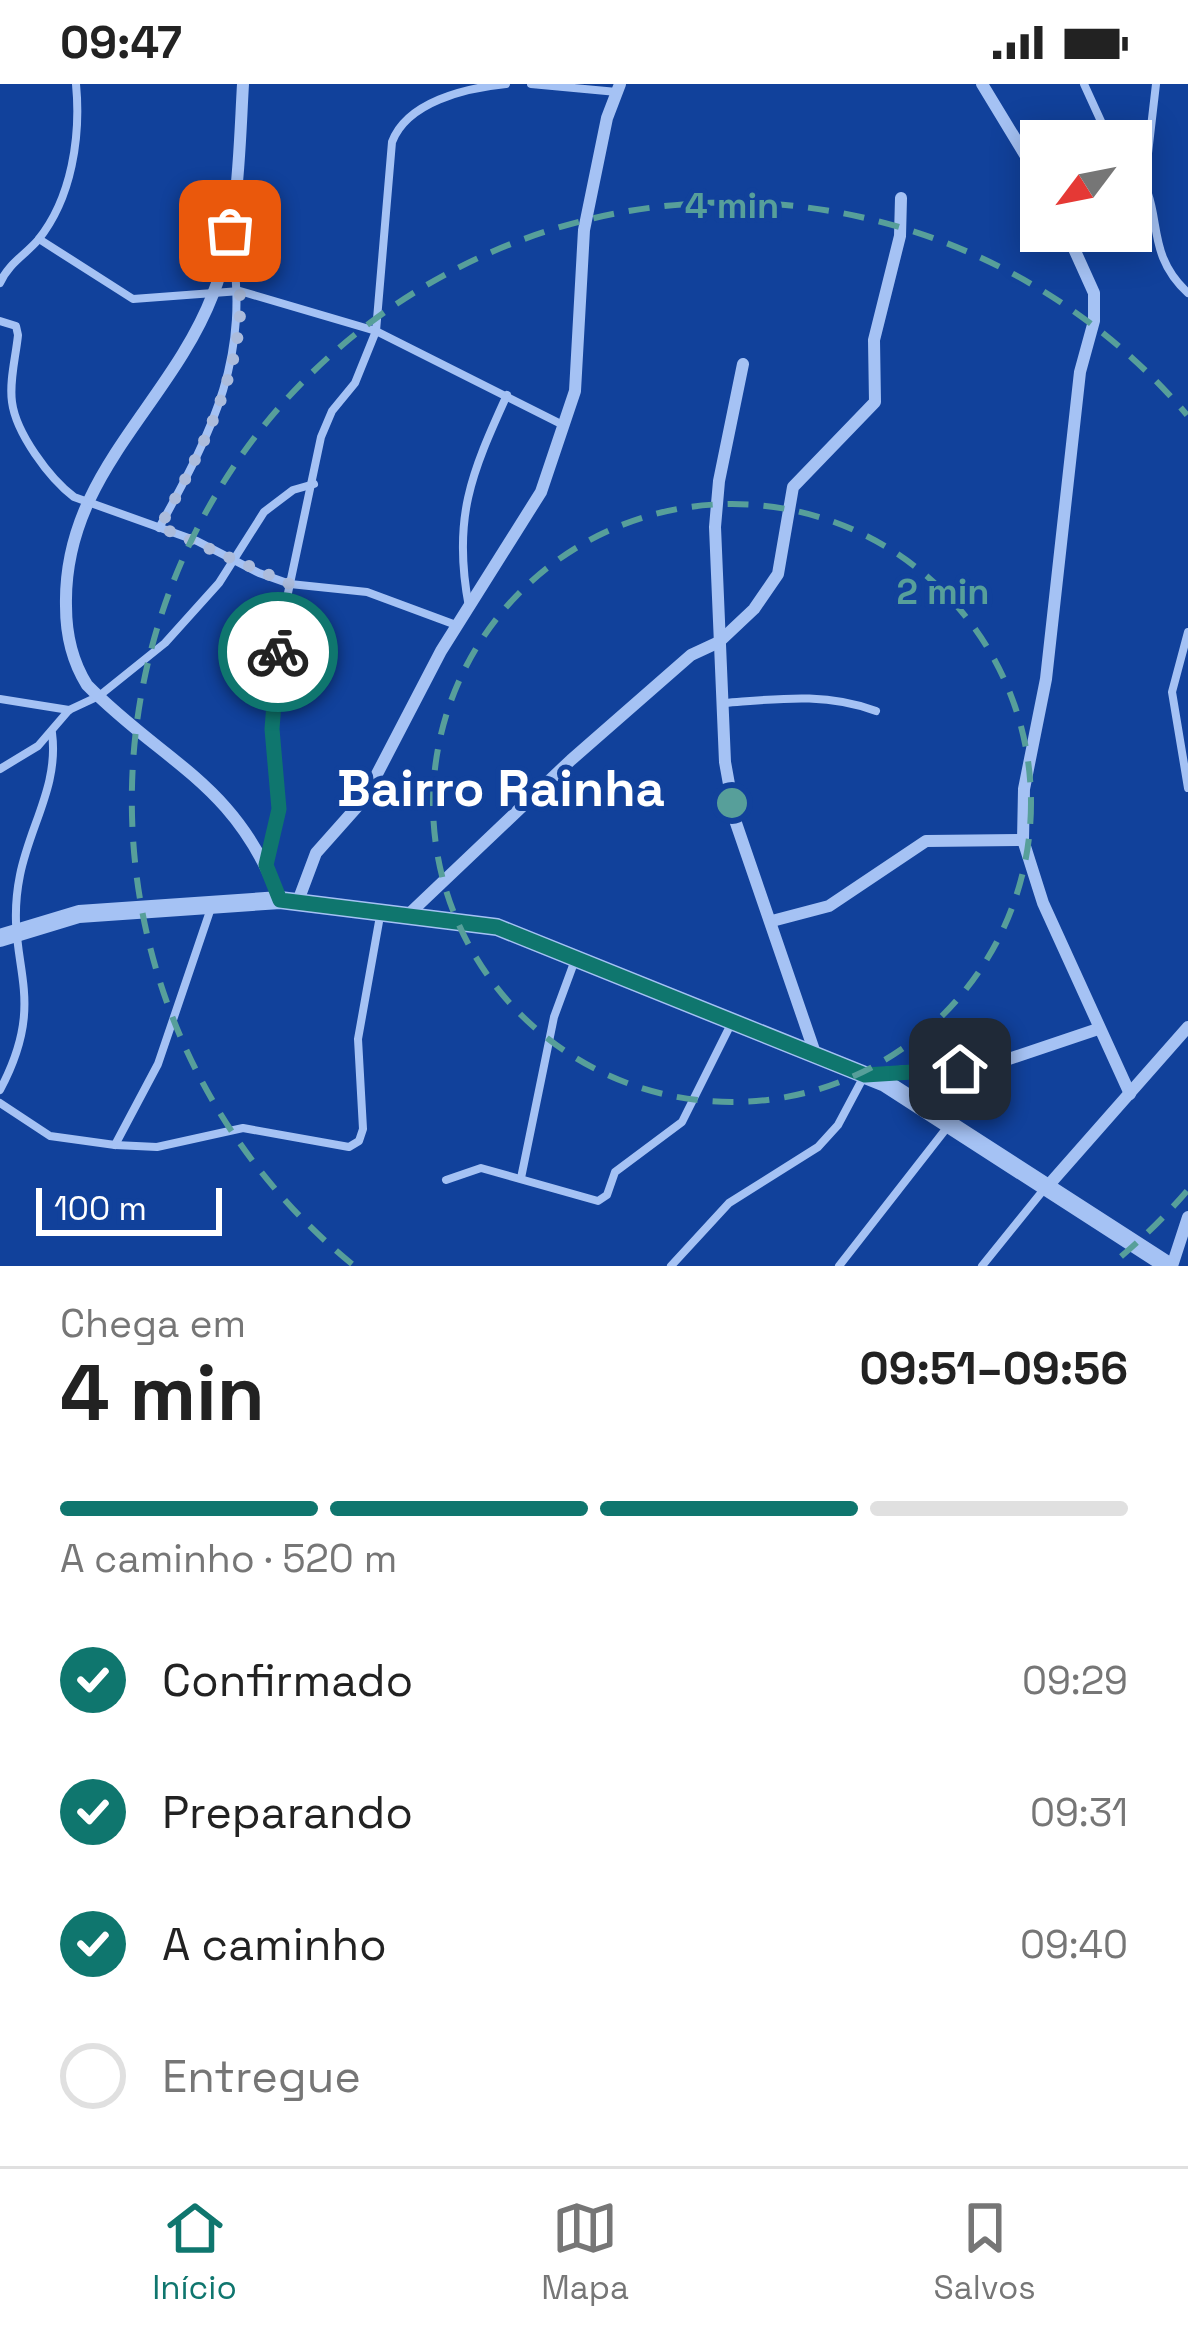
<!DOCTYPE html>
<html lang="pt">
<head>
<meta charset="utf-8">
<style>
	:root { --surface:#fff; --page:#f6f6f6; --text:#222; --muted:#767676; --line:#e0e0e0; --accent:#0f766e }
	body { margin:0; font-family:"Space Grotesk",sans-serif; background:var(--page); color:var(--text); height:100vh; display:flex; flex-direction:column; font-size:45px; white-space:nowrap }
	* { box-sizing:border-box; margin:0 }
	p { font-size:39px; color:var(--muted) }
	.icon { flex:none; width:66px; height:66px; fill:none; stroke:currentColor; stroke-width:2; stroke-linecap:round; stroke-linejoin:round }
	.map { position:relative; height:1182px; overflow:hidden }
	.sheet { display:flex; flex-direction:column; background:var(--surface); flex:1 }
	.sheet>* { flex:none }
	.needle { width:78px; rotate:238deg }
	.buttons { position:absolute; left:1020px; top:36px; display:grid; gap:24px }
	.buttons a { display:grid; place-items:center; width:132px; height:132px; border-radius:0px; background:var(--surface); box-shadow:0 6px 30px #0003; font-size:60px }
	.scale { position:absolute; left:36px; bottom:30px; width:186px; box-sizing:border-box; padding-left:12px; border:6px solid #fff; border-top:0; font-size:33px; line-height:42px; white-space:nowrap; color:#fff; -webkit-text-stroke:9px #11419b; paint-order:stroke }
	.pin { position:absolute; display:grid; place-items:center; width:102px; height:102px; color:#fff; margin:-51px; border-radius:24px; box-shadow:0 6px 18px #0006 }
	.courier { position:absolute; display:grid; place-items:center; width:120px; height:120px; margin:-60px; border:9px solid #0f766e; border-radius:50%; background:#fff; color:#222; box-shadow:0 3px 15px #0007 }
	.headline em { font-style:normal; font-weight:700 }
	.headline div { display:flex; flex-direction:column-reverse }
	.headline { display:flex; align-items:center; justify-content:space-between; height:204px; padding:0 60px }
	h1 { font-size:78px; font-weight:700; line-height:90px }
	.bar { display:grid; grid-template-columns:repeat(4,1fr); gap:18px 12px; align-content:center; height:144px; padding:0 60px }
	.bar i { height:15px; border-radius:9px; background:var(--line) }
	.bar .on { background:var(--accent) }
	.bar p { grid-column:span 4 }
	ol { padding:0 60px; list-style:none }
	li { display:flex; align-items:center; gap:36px; height:132px }
	li p { margin-inline-start:auto }
	li .icon { padding:12px; border-radius:50%; background:var(--accent); color:#fff; stroke-width:4 }
	li:last-child { color:var(--muted) }
	li i { width:66px; height:66px; border:6px solid var(--line); border-radius:50% }
	.status { display:flex; justify-content:space-between; align-items:center; height:84px; padding:0 60px; background:var(--surface); direction:ltr }
	.status svg { height:33px; fill:currentColor }
	.dock { display:flex; justify-content:space-around; align-items:center; height:168px; border-top:3px solid var(--line); background:var(--surface); font-size:33px; color:var(--muted) }
	.dock a { display:grid; justify-items:center; gap:6px }
	.dock .on { color:var(--accent) }
	.map>svg:first-child { display:block }
	.lines { fill:none; stroke-linecap:round; stroke-linejoin:round }
	.service { stroke:#a5c2f4; stroke-width:8 }
	.minor { stroke:#a5c2f4; stroke-width:12 }
	.tertiary { stroke:#a5c2f4; stroke-width:18 }
	.done { stroke:#acbcdc; stroke-width:12; stroke-dasharray:0 21.6 }
	.route { stroke:#0f766e; stroke-width:15 }
	.ring { fill:none; stroke:#579f9a; stroke-width:6; stroke-dasharray:21 15 }
	.labels { text-anchor:middle; dominant-baseline:central; stroke-width:10; stroke-linejoin:round; paint-order:stroke }
	.quarter-label { font-size:51px; font-weight:bold; fill:#fff; stroke:#11419b }
	.centre { fill:#579f9a; stroke:#11419b; stroke-width:6 }
	.ring-label { font-size:36px; text-anchor:middle; font-weight:bold; fill:#579f9a; stroke:#11419b; stroke-width:10; stroke-linejoin:round; paint-order:stroke }
</style>
</head>
<body>
<div class="status"><b>09:47</b><svg viewBox="0 0 49 12"><path d="M0 12V9h3v3zM5 12V6h3v6zM10 12V3h3v9zM15 12V0h3v12zM26 1h20v11H26zM47 4h2v5h-2z"/></svg></div>
<div class="map">
<svg width="1188" height="1182" viewBox="0 0 1188 1182">
	<rect width="100%" height="100%" fill="#11419b"/>
	<g class="lines">
		<g class="service">
			<path d="M531 0 617 8"/>
			<path d="M1084 0 1110 57"/>
			<path d="M1131 82C1168 121 1140 165 1188 209"/>
			<path d="M1145 95 1156 0"/>
			<path d="M39 155 133 215 240 207 376 247 563 341"/>
			<path d="M0 199C8 180 25 171 38 156 72 114 81 52 76 0"/>
			<path d="M0 237 16 242 18 251C16 272 9 297 12 318 16 349 49 394 74 413L197 457 259 489 290 500 367 508 456 541"/>
			<path d="M159 444C214 344 251 272 231 156"/>
			<path d="M469 523C452 435 471 390 507 311"/>
			<path d="M1188 548 1172 608 1188 704"/>
			<path d="M0 615 69 626"/>
			<path d="M725 619C777 615 825 608 876 627"/>
			<path d="M0 685 38 662 69 626 99 612 165 559 219 499 264 428 293 406 314 400"/>
			<path d="M266 779 279 725 273 615 288 509 321 353 332 327 355 299 376 247 392 58C407 18 465 4 506 0"/>
			<path d="M0 1006C52 908 2 880 20 791 30 741 59 701 52 649"/>
			<path d="M0 1019 50 1052 115 1061 157 1063 243 1044 349 1063 359 1057 363 1045 358 955 380 832"/>
			<path d="M115 1061 158 980 211 824"/>
			<path d="M521 1094 554 933 575 876"/>
			<path d="M446 1096 481 1084 598 1117 607 1111 615 1088 682 1038 731 940"/>
			<path d="M671 1182 729 1119 818 1063 838 1041 863 994"/>
			<path d="M839 1182 949 1041"/>
			<path d="M982 1182 1045 1104"/>
		</g>
		<g class="minor">
			<path d="M243 0C239 69 239 145 213 210 170 322 63 391 66 522 66 551 72 577 87 601 166 681 235 698 280 816"/>
			<path d="M982 0 1041 97"/>
			<path d="M1066 147 1094 209V237L1080 288 1046 595 1024 705 1023 756 1043 819 1130 1010"/>
			<path d="M743 280 719 397 715 443 725 678 736 739 815 969"/>
			<path d="M298 817 316 769 364 715 441 567 541 408 575 307 584 146 607 34 620 0"/>
			<path d="M410 829 571 676 691 571 719 558 754 525 778 490 793 403 875 318 874 256 900 152 901 114"/>
			<path d="M772 837 829 822 926 757 1023 756"/>
			<path d="M872 990 991 981 1098 945"/>
			<path d="M1047 1103 1188 943"/>
			<path d="M1172 1182 1188 1133"/>
		</g>
		<path class="tertiary" d="M0 854 79 830 280 816 497 843 885 999 1169 1182"/>
	</g>
	<g class="lines">
		<path class="done" d="M230 147C234 174 242 203 240 231 235 306 194 379 160 443L290 500 278 568"/>
		<path class="route" d="M278 568 272 645 279 725 266 781 280 816 497 843 865 991 960 985"/>
	</g>
	<g class="ring">
		<circle cx="732" cy="719" r="299"/>
		<path d="M1187 1107A598 598 0 0 1 1112 1180M352 1180A598 598 0 1 1 1187 331"/>
	</g>
	<g class="labels">
		<g class="quarter-label">
			<text x="501" y="704">Bairro Rainha</text>
		</g>
	</g>
	<circle cx="732" cy="719" r="18" class="centre"/>
	<g class="ring-label">
		<text x="732" y="134">4 min</text>
		<text x="943" y="520">2 min</text>
	</g>
</svg>
<div class="buttons">
<a><svg class="needle" viewBox="-14 -14 28 28"><path d="M0-13l5 13h-10z" fill="#e53935"/><path d="M0 13l5-13h-10z" fill="#767676"/></svg></a>
</div>
<div class="scale">100 m</div>
<div class="pin" style="left:230px;top:147px;background:#ea580c"><svg class="icon" aria-label="bag" viewBox="0 0 24 24"><path d="M5 8h14l-1 12H6zM9 8a3 3 0 0 1 6 0"/></svg></div>
<div class="pin" style="left:960px;top:985px;background:#1f2937"><svg class="icon" aria-label="home" viewBox="0 0 24 24"><path d="M3 11l9-7 9 7M6 9v11h12V9"/></svg></div>
<div class="courier" style="left:278px;top:568px"><svg class="icon" aria-label="bike" viewBox="0 0 24 24"><circle cx="6" cy="16" r="4"/><circle cx="18" cy="16" r="4"/><path d="M6 16l4-8h5l3 8M10 8l3 8H6M13 5h3"/></svg></div>
</div>
<section class="sheet">
<div class="headline"><div><h1>4 min</h1><p>Chega em</p></div><em>09:51–09:56</em></div>
<div class="bar"><i class="on"></i><i class="on"></i><i class="on"></i><i></i><p>A caminho · 520 m</p></div>
<ol>
<li><svg class="icon" aria-label="check" viewBox="0 0 24 24"><path d="M5 12l5 5 9-10"/></svg>Confirmado<p>09:29</p></li>
<li><svg class="icon" aria-label="check" viewBox="0 0 24 24"><path d="M5 12l5 5 9-10"/></svg>Preparando<p>09:31</p></li>
<li><svg class="icon" aria-label="check" viewBox="0 0 24 24"><path d="M5 12l5 5 9-10"/></svg>A caminho<p>09:40</p></li>
<li><i></i>Entregue</li>
</ol>
</section>
<nav class="dock">
<a class="on"><svg class="icon" aria-label="home" viewBox="0 0 24 24"><path d="M3 11l9-7 9 7M6 9v11h12V9"/></svg>Início</a>
<a><svg class="icon" aria-label="map" viewBox="0 0 24 24"><path d="M3 6l6-2 6 2 6-2v14l-6 2-6-2-6 2zM9 4v14M15 6v14"/></svg>Mapa</a>
<a><svg class="icon" aria-label="saved" viewBox="0 0 24 24"><path d="M7 4h10v16l-5-4-5 4z"/></svg>Salvos</a>
</nav>
</body>
</html>
